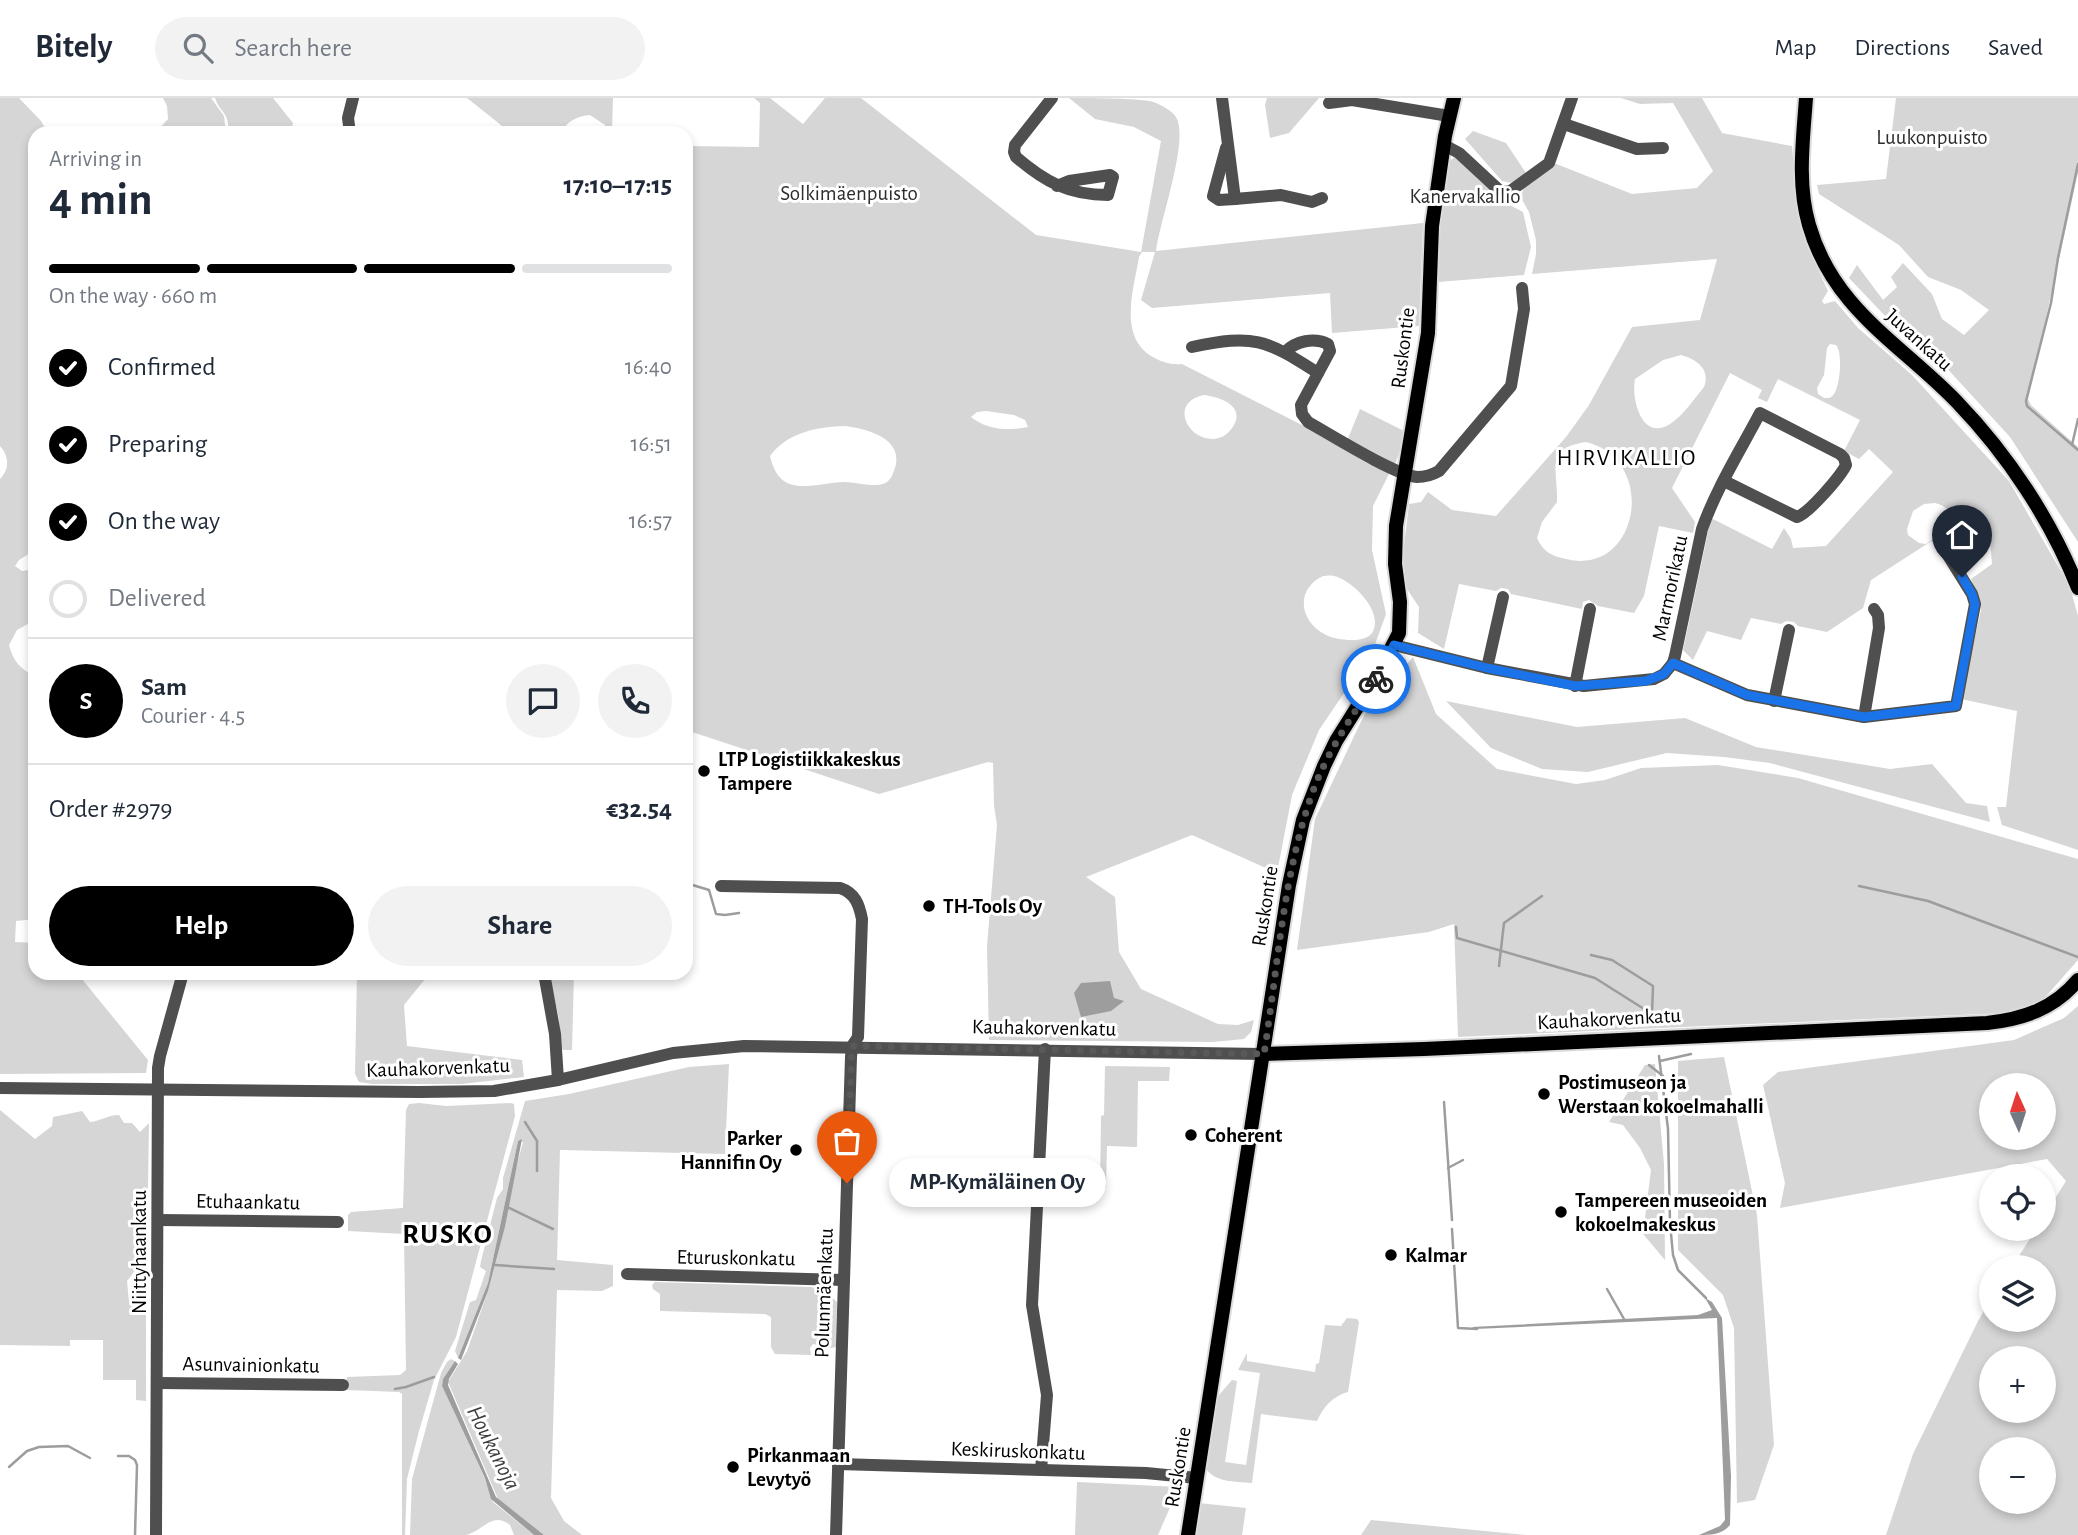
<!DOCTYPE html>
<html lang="en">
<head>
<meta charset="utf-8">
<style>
	:root { --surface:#fff; --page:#f2f2f3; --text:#1f2937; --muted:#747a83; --line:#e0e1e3; --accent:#000 }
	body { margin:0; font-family:"Alegreya Sans",sans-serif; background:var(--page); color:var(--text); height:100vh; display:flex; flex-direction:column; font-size:26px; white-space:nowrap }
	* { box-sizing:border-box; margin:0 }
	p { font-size:23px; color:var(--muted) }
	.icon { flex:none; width:38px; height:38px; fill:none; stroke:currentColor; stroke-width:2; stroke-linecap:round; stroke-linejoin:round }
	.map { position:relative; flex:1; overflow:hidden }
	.panel { position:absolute; left:28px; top:28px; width:665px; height:854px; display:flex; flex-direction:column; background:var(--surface); border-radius:21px; box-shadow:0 4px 10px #0003 }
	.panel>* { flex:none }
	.needle { width:46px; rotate:357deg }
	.tools { position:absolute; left:1979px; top:975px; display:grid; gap:14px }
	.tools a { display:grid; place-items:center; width:77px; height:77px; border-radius:50%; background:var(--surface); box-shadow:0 4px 10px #0003; font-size:35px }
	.pin { position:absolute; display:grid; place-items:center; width:60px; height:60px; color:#fff; margin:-72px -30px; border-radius:50% 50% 50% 0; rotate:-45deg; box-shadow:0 0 7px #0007 }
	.pin .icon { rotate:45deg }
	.courier { position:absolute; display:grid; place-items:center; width:70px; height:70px; margin:-35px; border:5px solid #1a73e8; border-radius:50%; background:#fff; color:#222; box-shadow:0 2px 9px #0007 }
	.bubble { position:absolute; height:49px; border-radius:24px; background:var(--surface); box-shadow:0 4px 10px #0003; font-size:23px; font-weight:700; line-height:49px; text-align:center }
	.summary em { font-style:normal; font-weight:700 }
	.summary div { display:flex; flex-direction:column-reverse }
	.summary { display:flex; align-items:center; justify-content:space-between; height:119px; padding:0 21px }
	h1 { font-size:46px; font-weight:700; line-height:52px }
	.bar { display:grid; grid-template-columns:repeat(4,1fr); gap:10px 7px; align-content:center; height:84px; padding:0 21px }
	.bar i { height:9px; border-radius:5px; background:var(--line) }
	.bar .selected { background:var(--accent) }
	.bar p { grid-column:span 4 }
	.line { display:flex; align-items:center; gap:18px; padding:0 21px; border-top:2px solid var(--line) }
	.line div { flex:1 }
	.round { display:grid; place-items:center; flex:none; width:74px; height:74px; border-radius:37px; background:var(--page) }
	ol { padding:0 21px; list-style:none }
	li { display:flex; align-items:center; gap:21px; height:77px }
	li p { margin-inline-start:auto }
	li .icon { padding:7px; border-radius:50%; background:var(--accent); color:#fff; stroke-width:4 }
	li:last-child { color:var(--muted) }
	li i { width:38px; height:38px; border:4px solid var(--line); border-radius:50% }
	.button { display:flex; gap:14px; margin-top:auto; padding:14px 21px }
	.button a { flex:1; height:80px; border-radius:42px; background:var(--accent); color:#fff; font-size:28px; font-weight:700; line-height:80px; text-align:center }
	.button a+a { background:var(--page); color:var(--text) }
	header { display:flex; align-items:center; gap:42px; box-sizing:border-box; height:98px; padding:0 35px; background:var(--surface); border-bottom:2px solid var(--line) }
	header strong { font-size:33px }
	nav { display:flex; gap:38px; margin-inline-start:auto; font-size:24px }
	.search { width:490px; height:63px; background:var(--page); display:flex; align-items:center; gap:18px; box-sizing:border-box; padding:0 24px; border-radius:38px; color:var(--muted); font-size:26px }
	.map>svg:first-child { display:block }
	.green { fill:#d6d6d6; fill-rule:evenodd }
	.water { fill:#9d9d9d }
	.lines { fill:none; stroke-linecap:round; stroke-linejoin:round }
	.stream { stroke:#9d9d9d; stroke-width:2.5 }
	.major-casing { stroke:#dbdbdb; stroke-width:18 }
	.minor { stroke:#4f4f4f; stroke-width:12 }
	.major { stroke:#000; stroke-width:14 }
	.done { stroke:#595959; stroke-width:7; stroke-dasharray:0 12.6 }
	.route { stroke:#1a73e8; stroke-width:9 }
	.poi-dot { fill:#000; stroke:#fff; stroke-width:2.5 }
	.labels { text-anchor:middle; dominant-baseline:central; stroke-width:6; stroke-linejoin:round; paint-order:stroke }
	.park-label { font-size:21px; fill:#2d2d2d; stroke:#fff }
	.street-label { font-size:21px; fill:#000; stroke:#fff }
	.poi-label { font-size:21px; font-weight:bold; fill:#000; stroke:#fff; text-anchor:start }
	.neighbourhood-label { font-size:23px; letter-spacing:2px; fill:#000; stroke:#fff }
	.water-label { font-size:23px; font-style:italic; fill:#3e3e3e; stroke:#fff }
	.district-label { font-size:28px; font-weight:bold; letter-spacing:2px; fill:#000; stroke:#fff }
</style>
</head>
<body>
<header>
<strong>Bitely</strong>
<div class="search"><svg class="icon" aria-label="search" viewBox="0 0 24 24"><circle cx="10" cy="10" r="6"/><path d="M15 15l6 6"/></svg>Search here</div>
<nav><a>Map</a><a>Directions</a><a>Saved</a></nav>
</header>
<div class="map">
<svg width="2078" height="1437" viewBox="0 0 2078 1437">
	<rect width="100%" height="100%" fill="#fff"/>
	<g class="green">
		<path d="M0 0H19L41 23 48 35H35V452L19 462 15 468 22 473 35 471V522L17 532 9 547C13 563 20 571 35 578V821L16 823 15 844 35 845V875H77L148 962 146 975 0 976V381C10 371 9 358 0 348Z"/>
		<path d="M163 0H211L224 18 226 35H155L168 21 167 8Z"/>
		<path d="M215 0H273L293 25 291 35H229C228 11 221 17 215 0Z"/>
		<path d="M467 0H613L612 35H606L605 27 590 17C578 18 566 23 562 35H511Z"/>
		<path d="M754 0H770L803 26 825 0H861L1036 137 1141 154 1161 43 1134 29 1095 21 1069 0C1095 0 1125 0 1150 3 1158 5 1174 13 1177 21 1188 46 1160 122 1156 153L1423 125 1419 228 1332 235 1330 195 1152 210 1141 202 1155 154H1142L1139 159C1134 190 1118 237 1151 258 1161 264 1171 267 1182 266L1345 349 1389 376 1373 408 1372 452 1386 516 1373 552 1319 632 1292 697 1277 775 1192 737 1086 779 1115 799 1119 854 1141 891 1218 926 1238 927 1254 922 1251 934 1244 941 1213 944 989 942 987 848 997 727 994 708 993 665 988 664 879 696 686 632V138L692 132 693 125 686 112V48L759 49 760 5ZM1204 297C1218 299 1243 306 1235 325 1233 330 1228 335 1224 338 1193 353 1164 305 1204 297ZM986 313 1014 317 1025 322 1028 329C1008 333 987 332 971 319L977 314ZM845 328C867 331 904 340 895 370 893 375 892 380 887 384 876 391 857 384 845 384 812 385 780 402 770 358 788 334 817 329 845 328ZM1323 478C1326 478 1330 477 1334 478 1352 482 1385 514 1372 535 1364 546 1336 542 1326 537 1299 524 1295 491 1323 478Z"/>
		<path d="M1267 0H1319L1289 35 1270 40 1265 7Z"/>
		<path d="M1621 0H1702L1722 35 1792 48 1798 119 1808 150 1828 193 1822 203 1824 206 1835 203 1858 230 1912 277 2009 383 2070 489 2078 518V752L2002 727 1997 709H2006L2017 613 1961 601 1981 512 1971 481 1992 466 1990 441 1972 417 1871 482 1863 510 1827 534 1798 528 1794 524 1786 523 1781 526 1751 520 1741 542 1707 533 1693 562 1683 552 1711 420 1772 451 1784 430 1791 441 1793 450 1826 448 1893 374 1869 351 1859 361 1844 353 1860 322 1778 281 1767 304 1758 300 1762 292 1730 275 1672 390 1695 424 1693 435 1659 428 1644 498 1634 515 1598 508 1589 502 1583 504 1582 511 1511 496 1508 491 1501 490 1496 493 1459 486 1444 551 1418 535 1419 509 1403 485 1402 465 1409 406 1421 404 1428 394 1452 412 1496 418 1566 339 1589 307 1632 229 1700 222 1717 161 1532 176 1536 156V142L1529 114 1521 100 1523 91 1554 65 1632 96 1697 90 1713 73 1673 5 1640 6ZM1830 246 1836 247C1843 254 1840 288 1834 296 1830 301 1829 300 1824 300L1818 296 1817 290 1824 277 1827 250ZM1681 257C1696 261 1711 271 1704 289 1694 301 1683 318 1670 326 1642 344 1631 301 1635 281L1663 262ZM1586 344C1659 362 1639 479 1566 461 1552 458 1543 454 1537 440L1542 424 1557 404C1558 372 1544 350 1586 344ZM1935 405C1945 408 1952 412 1953 424L1949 430 1926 446 1919 445 1908 437 1907 431 1913 413 1924 406Z"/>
		<path d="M1896 0H2078V75L2028 301 2031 307 2078 349V444L2010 339 1943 266 1890 223 1849 180 1857 167 1883 202 1897 189 1891 179 1903 165 1932 196 1942 221 1964 237 1989 212 1961 192 1928 179 1899 147 1819 96 1817 87 1886 81Z"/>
		<path d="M1473 33 1506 45 1528 78 1512 85 1502 83 1465 41Z"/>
		<path d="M1456 58 1506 105 1523 114 1531 149 1524 177 1438 184V124L1447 65Z"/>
		<path d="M1360 311 1406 334 1395 367 1347 343Z"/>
		<path d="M1413 559 1436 616 1497 671 1576 686 1605 682 1641 670 1718 667 1798 680 2078 761V862L2041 904 2005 915 1458 939 1454 826 1429 834 1297 852 1315 721 1365 615Z"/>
		<path d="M1446 603 1577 629 1685 620 1756 649 1890 671 1932 666 1966 705 1987 708 1990 724 1770 665 1724 659 1667 655 1588 674 1542 671 1491 650Z"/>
		<path d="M357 875H430L404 907 407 948 522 962 524 979 462 986H372L359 984 355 976Z"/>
		<path d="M549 875H574L572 952H563L561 949 559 921Z"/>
		<path d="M2078 908V1437H1886L1913 1356 1978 1223 1991 1201 1992 1222H2044V1169H2012L2036 1131 2044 1130V1118L2066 1083 2047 1061 1780 1110 1785 1085 1763 987 1778 974 2014 942 2064 920ZM1992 987H2044V1040H1992ZM1992 1260H2044V1312H1992ZM1992 1351H2044V1404H1992Z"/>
		<path d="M1724 959 1757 1117 1774 1347 1755 1402 1737 1405 1734 1230 1723 1197 1678 1152V963Z"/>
		<path d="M729 966 725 1056 560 1052 557 1162 613 1167V1188L602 1193 557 1192 551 1400 564 1423 582 1437H544L498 1401 448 1284 467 1253 488 1193 505 1129 514 1077 523 1044 518 1043 488 1185 458 1260 455 1253 470 1204 476 1202 486 1173 480 1169 481 1163 497 1100 503 1091V1080L525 1003 569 996 689 969Z"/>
		<path d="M1655 966 1664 1066 1665 1162 1643 1136 1651 1072 1640 1050 1623 1027 1609 1024 1645 967Z"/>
		<path d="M1105 968 1170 969 1169 983H1138L1137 1049 1107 1048 1106 1090H1100L1101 1018 1104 1017Z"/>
		<path d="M419 1005 446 1008 511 1005 514 1006 515 1018 456 1239 434 1282 419 1333 407 1381 405 1437H402V1296L399 1294 346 1292 347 1279 400 1277 406 1272 404 1136 348 1133V1117L351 1114 403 1110 406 1012 409 1006Z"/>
		<path d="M0 1012 35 1041 52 1028 53 1019 82 1013 90 1024C101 1023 107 1017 119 1017L124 1025H132L140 1034 149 1025 147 1157 127 1183 129 1204 146 1210V1303L136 1302V1282H103V1242H70V1248L0 1247Z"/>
		<path d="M655 1184 811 1189 824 1192 837 1204 836 1249 831 1250 813 1246 810 1250 811 1257 775 1256 771 1249V1219L765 1216 660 1213V1196L653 1191 652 1187Z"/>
		<path d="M1347 1220 1357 1221 1359 1224 1348 1294C1333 1298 1323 1309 1317 1323L1261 1316 1252 1385C1234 1383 1216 1385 1205 1370L1214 1302H1217L1219 1297 1232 1282 1237 1283 1225 1364 1246 1367 1260 1275 1238 1272 1247 1255V1263L1315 1274 1316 1266 1319 1265 1325 1227 1341 1228Z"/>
		<path d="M451 1261 455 1263 443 1281 442 1288 485 1380 493 1404 534 1437H514L510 1427C492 1413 483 1433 466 1437 449 1437 428 1437 410 1437L412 1381 441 1275 447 1264Z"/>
		<path d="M1077 1384 1179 1389 1158 1437H1075Z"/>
		<path d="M1199 1405 1246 1410 1242 1437H1194Z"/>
		<path d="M1371 1422 1527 1437H1361Z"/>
	</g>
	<g class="water">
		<path d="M1110 883 1114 900 1124 903 1111 913 1081 919 1074 895 1081 885Z"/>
		<path d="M522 1041 505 1129 488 1193 461 1262 458 1260 488 1185 518 1043Z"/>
		<path d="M1705 1200 1712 1204 1722 1220 1731 1378 1730 1427C1722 1437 1710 1437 1699 1437L1720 1428 1725 1422 1717 1220 1475 1231 1472 1229 1698 1217 1712 1212Z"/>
		<path d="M455 1263 458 1266 449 1281 448 1287 496 1399 544 1437H534L491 1401 485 1380 442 1288 443 1281Z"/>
	</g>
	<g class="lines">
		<g class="stream">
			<path d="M2078 66 2058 160 2051 205 2026 303 2027 308 2078 352"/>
			<path d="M2072 347 2078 321"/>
			<path d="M686 785 709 792 716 816 725 817 739 815"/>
			<path d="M1859 788 1928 803 2078 859"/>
			<path d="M1456 829 1457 840 1595 880 1652 916"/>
			<path d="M1591 857 1612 862 1653 888 1652 916 1656 925"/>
			<path d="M1499 868 1504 825 1542 798"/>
			<path d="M1659 958 1668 1031 1670 1125 1673 1157 1678 1172 1706 1200"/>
			<path d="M1660 963 1691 956"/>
			<path d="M1649 967 1663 978"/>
			<path d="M1444 1004 1452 1122"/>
			<path d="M525 1024 537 1043V1073"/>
			<path d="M1448 1070 1463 1062"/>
			<path d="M507 1109 553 1131"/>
			<path d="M1452 1131 1458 1230 1477 1231"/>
			<path d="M495 1167 554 1171"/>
			<path d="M1607 1191 1624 1221"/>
			<path d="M395 1291 406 1289 434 1279"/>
			<path d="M118 1358H129L135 1362 137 1367 135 1437"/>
			<path d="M9 1369 27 1353 39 1349 68 1348 90 1360"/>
		</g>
		<defs>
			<g id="major">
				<path d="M1806 0C1803 42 1797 86 1809 127 1833 211 1901 246 1957 304 2008 357 2051 422 2078 490"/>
				<path d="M1263 956 1424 951 1987 925C2023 921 2054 911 2078 882"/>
				<path d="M1188 1437 1289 787 1303 722 1324 668 1336 643 1378 576 1399 535 1400 504 1395 466 1396 428 1428 235 1432 128 1445 38 1454 0"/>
			</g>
		</defs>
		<use href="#major" class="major-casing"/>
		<g class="minor">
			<path d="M1052 0 1015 47 1014 54 1016 59C1045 84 1069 97 1108 97L1113 79 1110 77 1069 83 1057 88"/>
			<path d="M1222 0 1235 101 1281 97 1312 104 1322 100"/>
			<path d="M1329 5 1352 2 1449 18"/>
			<path d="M1564 26 1637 51 1663 50"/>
			<path d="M350 35 348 20 353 0"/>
			<path d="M1444 47 1459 55 1500 93 1509 94 1549 65 1572 0"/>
			<path d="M1226 50 1213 98 1219 102 1235 101"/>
			<path d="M1192 249C1254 236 1265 241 1318 275"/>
			<path d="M1285 254C1296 243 1314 239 1328 246L1330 253 1301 307 1302 316 1308 324C1331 337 1395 377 1417 379 1425 379 1432 377 1439 373L1511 288 1524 211 1522 190"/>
			<path d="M1394 547 1487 570 1584 588 1654 581 1664 576 1673 565 1675 558 1702 431C1716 391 1740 353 1760 315L1840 356 1844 360 1846 367C1840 379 1809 415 1797 419L1724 383"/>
			<path d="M1673 565 1747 597 1864 619 1956 608 1975 506 1972 496 1941 446"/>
			<path d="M1487 570 1503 499"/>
			<path d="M1575 588 1590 511"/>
			<path d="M1774 603 1789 532"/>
			<path d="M1864 619 1879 530 1878 517 1874 511"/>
			<path d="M721 788 840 790C855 795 859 806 862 821L858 939 852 948 851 959 836 1437"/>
			<path d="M544 875 555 936 558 982"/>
			<path d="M0 990 419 994 494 993 558 982 673 955 744 948 1263 956"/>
			<path d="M158 1122 338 1124"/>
			<path d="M627 1176 844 1182"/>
			<path d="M158 1285 343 1287"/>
			<path d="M838 1366 1146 1375 1197 1380"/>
			<path d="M1041 1372 1047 1297 1032 1207 1045 951"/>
			<path d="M156 1437 158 970 160 958 183 875"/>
		</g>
		<use href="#major" class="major"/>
	</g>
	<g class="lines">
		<path class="done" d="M847 1085 852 948 1264 956C1278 869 1283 776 1313 693 1328 652 1353 617 1376 581"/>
		<path class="route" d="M1376 581 1394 547 1487 570 1575 588 1646 583 1664 576 1673 565 1747 597 1864 619 1956 608 1975 506 1972 496 1962 479"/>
	</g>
	<g class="poi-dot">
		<circle cx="704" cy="673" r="7"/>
		<circle cx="929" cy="808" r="7"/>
		<circle cx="1544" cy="996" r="7"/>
		<circle cx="1191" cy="1037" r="7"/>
		<circle cx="796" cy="1052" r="7"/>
		<circle cx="1561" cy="1114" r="7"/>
		<circle cx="1391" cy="1157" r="7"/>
		<circle cx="733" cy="1369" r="7"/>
	</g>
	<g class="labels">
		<g class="park-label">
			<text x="1932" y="39">Luukonpuisto</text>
			<text x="849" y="95">Solkimäenpuisto</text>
			<text x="1465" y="98">Kanervakallio</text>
		</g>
		<g class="street-label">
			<text transform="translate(1919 242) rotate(42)">Juvankatu</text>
			<text transform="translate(1403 250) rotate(-83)">Ruskontie</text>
			<text transform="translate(1670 490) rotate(-78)">Marmorikatu</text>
			<text transform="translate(1265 808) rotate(-81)">Ruskontie</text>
			<text transform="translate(1609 921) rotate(-3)">Kauhakorvenkatu</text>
			<text transform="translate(1044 930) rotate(1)">Kauhakorvenkatu</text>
			<text transform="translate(438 970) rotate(-2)">Kauhakorvenkatu</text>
			<text transform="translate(248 1104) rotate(1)">Etuhaankatu</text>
			<text transform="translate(139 1154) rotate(-90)">Niittyhaankatu</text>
			<text transform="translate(736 1160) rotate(1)">Eturuskonkatu</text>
			<text transform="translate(824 1195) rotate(-88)">Polunmäenkatu</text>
			<text transform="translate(251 1267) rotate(1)">Asunvainionkatu</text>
			<text transform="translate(1018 1353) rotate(2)">Keskiruskonkatu</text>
			<text transform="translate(1178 1369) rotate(-81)">Ruskontie</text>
		</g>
		<g class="poi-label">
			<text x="718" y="661">LTP Logistiikkakeskus<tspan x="718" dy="24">Tampere</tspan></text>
			<text x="943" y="808">TH-Tools Oy</text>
			<text x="1558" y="984">Postimuseon ja<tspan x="1558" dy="24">Werstaan kokoelmahalli</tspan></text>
			<text x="1205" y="1037">Coherent</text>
			<text x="782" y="1040" text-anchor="end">Parker<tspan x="782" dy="24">Hannifin Oy</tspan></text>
			<text x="1575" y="1102">Tampereen museoiden<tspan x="1575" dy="24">kokoelmakeskus</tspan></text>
			<text x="1405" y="1157">Kalmar</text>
			<text x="747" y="1357">Pirkanmaan<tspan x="747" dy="24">Levytyö</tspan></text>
		</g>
		<g class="neighbourhood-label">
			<text x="1627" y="360">HIRVIKALLIO</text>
		</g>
		<g class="water-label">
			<text transform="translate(493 1350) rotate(63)">Houkanoja</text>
		</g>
		<g class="district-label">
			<text x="448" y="1137">RUSKO</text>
		</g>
	</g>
</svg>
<div class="tools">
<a><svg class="needle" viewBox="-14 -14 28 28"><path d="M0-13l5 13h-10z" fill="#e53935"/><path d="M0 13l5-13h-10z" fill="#747a83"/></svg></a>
<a><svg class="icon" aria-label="locate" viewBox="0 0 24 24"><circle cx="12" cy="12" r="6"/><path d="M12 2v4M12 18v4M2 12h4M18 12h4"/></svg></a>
<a><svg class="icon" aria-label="layers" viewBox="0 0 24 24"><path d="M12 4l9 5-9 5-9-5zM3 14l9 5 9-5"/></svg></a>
<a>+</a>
<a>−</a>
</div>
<div class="pin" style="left:847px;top:1085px;background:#ea580c"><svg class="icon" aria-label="bag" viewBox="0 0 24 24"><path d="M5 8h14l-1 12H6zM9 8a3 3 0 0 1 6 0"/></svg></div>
<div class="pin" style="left:1962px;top:479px;background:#1f2937"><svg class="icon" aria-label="home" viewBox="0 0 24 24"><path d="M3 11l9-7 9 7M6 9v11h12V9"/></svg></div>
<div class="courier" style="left:1376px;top:581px"><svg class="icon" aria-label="bike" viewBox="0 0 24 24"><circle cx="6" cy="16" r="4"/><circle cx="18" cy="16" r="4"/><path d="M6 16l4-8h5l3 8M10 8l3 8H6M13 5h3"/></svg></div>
<div class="bubble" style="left:889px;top:1060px;width:217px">MP-Kymäläinen Oy</div>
<section class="panel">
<div class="summary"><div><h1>4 min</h1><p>Arriving in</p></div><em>17:10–17:15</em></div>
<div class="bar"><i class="selected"></i><i class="selected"></i><i class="selected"></i><i></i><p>On the way · 660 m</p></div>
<ol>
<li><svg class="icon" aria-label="check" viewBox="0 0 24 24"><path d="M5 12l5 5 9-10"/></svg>Confirmed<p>16:40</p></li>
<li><svg class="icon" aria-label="check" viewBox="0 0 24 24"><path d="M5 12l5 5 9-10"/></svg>Preparing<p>16:51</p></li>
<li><svg class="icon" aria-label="check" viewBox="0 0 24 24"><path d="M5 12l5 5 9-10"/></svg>On the way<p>16:57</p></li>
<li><i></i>Delivered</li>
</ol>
<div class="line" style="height:126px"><b class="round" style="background:var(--accent);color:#fff">S</b><div><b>Sam</b><p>Courier · 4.5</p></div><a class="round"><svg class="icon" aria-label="chat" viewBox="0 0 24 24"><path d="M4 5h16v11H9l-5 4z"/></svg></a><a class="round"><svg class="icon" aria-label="phone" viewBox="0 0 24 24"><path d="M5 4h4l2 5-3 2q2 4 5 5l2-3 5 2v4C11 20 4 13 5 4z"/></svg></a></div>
<div class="line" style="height:91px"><div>Order #2979</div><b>€32.54</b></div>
<div class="button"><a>Help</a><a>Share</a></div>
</section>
</div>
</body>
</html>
